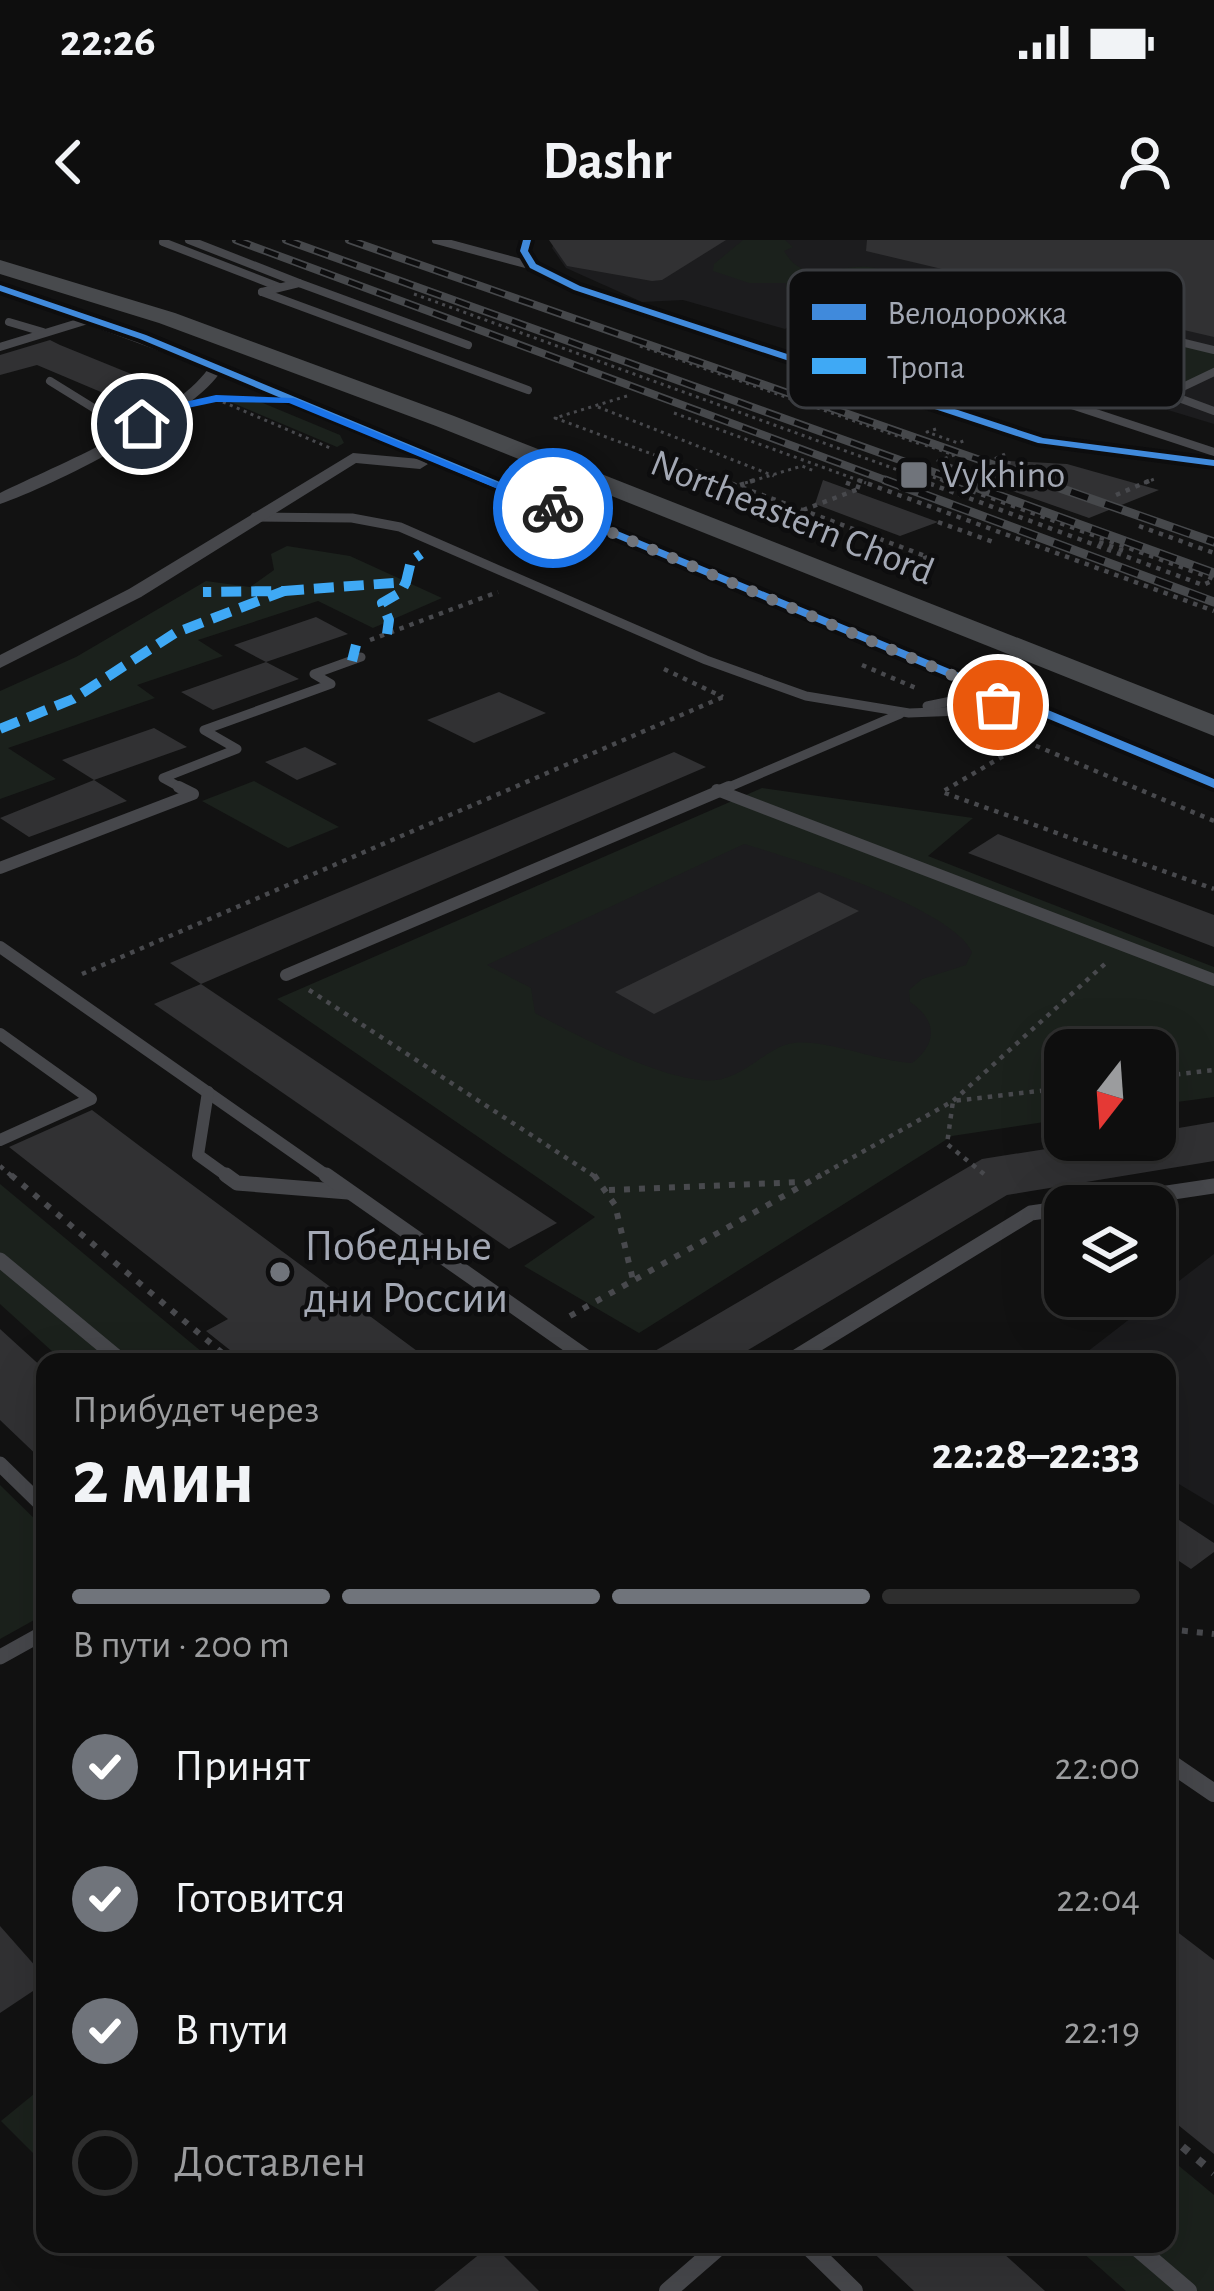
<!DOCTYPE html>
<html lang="ru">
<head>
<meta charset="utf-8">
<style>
	:root { --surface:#0e0e0e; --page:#1c1c1c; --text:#f1f3f6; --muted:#9b9c9e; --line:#2e2e2e; --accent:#70747b }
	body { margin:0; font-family:"Alegreya Sans",sans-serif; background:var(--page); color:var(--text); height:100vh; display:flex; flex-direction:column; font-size:45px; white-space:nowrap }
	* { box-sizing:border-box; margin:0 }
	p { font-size:39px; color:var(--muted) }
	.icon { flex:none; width:66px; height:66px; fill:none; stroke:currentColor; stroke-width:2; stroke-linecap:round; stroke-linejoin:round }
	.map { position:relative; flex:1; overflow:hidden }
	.panel { position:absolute; left:36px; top:1113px; width:1140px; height:900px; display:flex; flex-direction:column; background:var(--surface); border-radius:24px; box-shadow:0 12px 48px #0002,0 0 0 3px var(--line) }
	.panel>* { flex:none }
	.needle { width:78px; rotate:197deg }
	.controls { position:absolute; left:1044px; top:789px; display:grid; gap:24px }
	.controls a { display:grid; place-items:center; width:132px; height:132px; border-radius:24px; background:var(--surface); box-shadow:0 12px 48px #0002,0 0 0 3px var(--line); font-size:60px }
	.pin { position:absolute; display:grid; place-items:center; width:102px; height:102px; color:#fff; margin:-51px; border:6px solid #fff; border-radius:50%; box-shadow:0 3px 12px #0007 }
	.courier { position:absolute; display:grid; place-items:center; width:120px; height:120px; margin:-60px; border:9px solid #1a73e8; border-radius:50%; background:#fff; color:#222; box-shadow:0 3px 15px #0007 }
	.head em { font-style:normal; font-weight:700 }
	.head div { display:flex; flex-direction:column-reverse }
	.head { display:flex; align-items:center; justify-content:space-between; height:204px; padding:0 36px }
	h1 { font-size:78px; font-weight:700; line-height:90px }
	.bar { display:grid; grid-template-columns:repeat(4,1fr); gap:18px 12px; align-content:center; height:144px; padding:0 36px }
	.bar i { height:15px; border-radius:9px; background:var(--line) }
	.bar .current { background:var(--accent) }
	.bar p { grid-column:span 4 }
	ol { padding:0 36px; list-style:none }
	li { display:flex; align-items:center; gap:36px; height:132px }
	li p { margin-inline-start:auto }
	li .icon { padding:12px; border-radius:50%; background:var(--accent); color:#fff; stroke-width:4 }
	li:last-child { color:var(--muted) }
	li i { width:66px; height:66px; border:6px solid var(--line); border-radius:50% }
	.status { display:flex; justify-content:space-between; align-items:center; height:84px; padding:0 60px; background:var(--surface); direction:ltr }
	.status svg { height:33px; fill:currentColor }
	header { display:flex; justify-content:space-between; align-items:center; height:156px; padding:0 36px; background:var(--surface); font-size:54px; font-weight:700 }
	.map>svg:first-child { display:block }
	.built { fill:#1c1c1e }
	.green { fill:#1b211c; fill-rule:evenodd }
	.building { fill:#313133 }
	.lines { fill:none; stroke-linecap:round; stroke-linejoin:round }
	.path-far3 { stroke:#48494d; stroke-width:3; stroke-dasharray:3 4.5; stroke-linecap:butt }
	.path-far2 { stroke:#48494d; stroke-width:4.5; stroke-dasharray:4.5 6; stroke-linecap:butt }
	.path-far1 { stroke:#48494d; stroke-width:6; stroke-dasharray:6 9; stroke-linecap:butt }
	.path { stroke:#48494d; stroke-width:8; stroke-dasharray:8 12; stroke-linecap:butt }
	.service-far4 { stroke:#46474b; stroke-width:8 }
	.service-far3 { stroke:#46474b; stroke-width:9 }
	.service-far2 { stroke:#46474b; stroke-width:12 }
	.service-far1 { stroke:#46474b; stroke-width:15 }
	.service { stroke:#46474b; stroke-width:18 }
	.minor { fill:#46474b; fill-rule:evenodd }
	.primary { fill:#484a4d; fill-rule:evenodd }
	.rail-far1-casing { stroke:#46484b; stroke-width:8 }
	.rail-casing { stroke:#46484b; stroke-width:9 }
	.rail-far1 { stroke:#0d0d0e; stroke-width:4.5; stroke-dasharray:15; stroke-linecap:butt }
	.rail { stroke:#0d0d0e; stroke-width:6; stroke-dasharray:18; stroke-linecap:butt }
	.quiet { stroke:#3fa9f5; stroke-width:10; stroke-dasharray:20 10; stroke-linecap:butt }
	.cycleway-casing { stroke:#0d0d0e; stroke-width:8 }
	.cycleway { fill:#408adc; fill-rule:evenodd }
	.route { fill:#1a73e8 }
	.done { stroke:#70747b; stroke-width:12; stroke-dasharray:0 21.6 }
	.poi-dot { fill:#70747b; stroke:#0d0d0e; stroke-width:4.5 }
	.labels { text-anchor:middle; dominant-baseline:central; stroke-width:9; stroke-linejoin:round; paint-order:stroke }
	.far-poi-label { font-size:39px; fill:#a3a8b4; stroke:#0d0d0e; text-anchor:start }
	.far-street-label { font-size:39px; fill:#a3a8b4; stroke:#0d0d0e }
	.poi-label { font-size:45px; fill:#a3a8b4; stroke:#0d0d0e; text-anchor:start }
	.key { fill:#0d0d0e; stroke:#3a3c40; stroke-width:3 }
	.key-label { font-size:33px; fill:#a3a8b4 }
</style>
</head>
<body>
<div class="status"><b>22:26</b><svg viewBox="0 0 49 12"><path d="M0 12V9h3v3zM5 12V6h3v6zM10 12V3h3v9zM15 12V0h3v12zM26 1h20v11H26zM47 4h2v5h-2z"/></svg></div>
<header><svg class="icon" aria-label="back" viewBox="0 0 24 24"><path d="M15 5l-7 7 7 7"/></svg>Dashr<svg class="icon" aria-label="person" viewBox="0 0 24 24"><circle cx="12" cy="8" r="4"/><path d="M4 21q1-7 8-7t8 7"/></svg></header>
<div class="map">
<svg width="1214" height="2051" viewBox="0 0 1214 2051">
	<rect width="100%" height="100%" fill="#121212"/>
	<g class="built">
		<path d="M556 0H1214V184L825 66 785 89 683 60 642 62 566 28 552 8Z"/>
		<path d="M729 575 1067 734 754 917 416 723Z"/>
		<path d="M1214 1014V1265L1167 1237V1122H1074Z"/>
	</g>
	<g class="green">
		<path d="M743 0H785L793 7 784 11C810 53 841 18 879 29L882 49 837 56 853 71 970 108 915 130 850 107 851 102 804 90 802 83 823 63 786 49V43H749L713 31 714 24Z"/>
		<path d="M1078 77 1214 111V132L1154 165 988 112Z"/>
		<path d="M228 161H258L340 195 344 203 337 207Z"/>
		<path d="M287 306 350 316 442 358 373 388 318 361 198 400 223 416 137 445 155 458 8 508 56 539 0 559V451L76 417 206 341 250 347 274 330 271 314Z"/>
		<path d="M254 541 339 587 288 608 202 561Z"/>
		<path d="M762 548 973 578 928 616 1214 727V857L1155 865V810H1065V879L952 896 639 1093 524 1026 595 977 277 759ZM744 604C794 619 951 667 972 712L966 725 922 739 909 750 910 762C937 780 938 803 912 823 876 821 827 799 794 803 771 805 749 832 722 839 679 850 576 795 535 773L531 748 487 725Z"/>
		<path d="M0 944 214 1122H64L0 1064Z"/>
		<path d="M0 1245 45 1289V1374L0 1399Z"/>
		<path d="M45 1845V1925L1 1881Z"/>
		<path d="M1167 1916 1214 1955V2051H1126L1073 2004H1167Z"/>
	</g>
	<g class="building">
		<path d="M549 0H726L662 40 652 41 567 26Z"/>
		<path d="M867 0H1214V97L1115 74 1053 66 1069 59 866 11Z"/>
		<path d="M50 100 60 105 151 142 108 155 37 125 0 135V115Z"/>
		<path d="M1009 221 1067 224 1159 250 1089 278 970 236Z"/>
		<path d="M823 240 938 282 900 296 815 264Z"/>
		<path d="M316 377 348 394 266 422 234 405Z"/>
		<path d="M266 422 299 439 213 470 181 452Z"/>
		<path d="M499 452 546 473 474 503 427 480Z"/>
		<path d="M154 488 187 507 94 540 62 520Z"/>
		<path d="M305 507 337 524 297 540 265 522Z"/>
		<path d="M674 512 706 527 201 744 170 723Z"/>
		<path d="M94 540 127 561 29 597 0 578Z"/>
		<path d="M998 594 1214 675V707L968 613Z"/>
		<path d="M819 652 859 671 654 774 615 752Z"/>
		<path d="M201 744 557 983 509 1009 154 764Z"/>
		<path d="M92 870 141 907 432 1122H245L206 1091 228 1079 9 907Z"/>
		<path d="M1214 882V921L1007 955 728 1122H636L982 919 1103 900H1155V892Z"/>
		<path d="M0 1089 45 1130V1223L0 1180Z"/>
		<path d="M1167 1272 1214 1303V1312L1191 1329 1167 1313Z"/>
		<path d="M1167 1684 1214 1720V1914L1167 1876Z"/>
		<path d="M0 1686 45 1737V1743L0 1773Z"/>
		<path d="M492 2004 539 2051H434Z"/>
		<path d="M864 2004H993L1045 2051H914Z"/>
	</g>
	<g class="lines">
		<g class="path-far3">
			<path d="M980 38 971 42 1051 61"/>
			<path d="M414 54 920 238"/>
			<path d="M978 64 989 50"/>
			<path d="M984 65 1028 59"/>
			<path d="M924 74 971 67"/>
			<path d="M640 106 920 204"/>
			<path d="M975 114 997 132"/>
			<path d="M919 137 982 110"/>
			<path d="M627 156 555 178 730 243"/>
			<path d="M223 162 330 208"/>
			<path d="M598 167 774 236"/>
			<path d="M674 173 866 243"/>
			<path d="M936 189 927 192 958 203 966 200"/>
			<path d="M925 205 954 215 938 221 975 234"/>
			<path d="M1005 214 996 218 1030 230"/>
			<path d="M745 243 802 226 814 231"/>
			<path d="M924 243 918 241 930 236 950 243"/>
			<path d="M1144 243 1157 238"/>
		</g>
		<g class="path-far2">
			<path d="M722 240 928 317 906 325"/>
			<path d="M858 240 1214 371"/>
			<path d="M920 240 1203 345 1214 340"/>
			<path d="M942 240 1214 339"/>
			<path d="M740 245 755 240"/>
			<path d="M1116 255 1151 240"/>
			<path d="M803 270 861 248 844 242"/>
			<path d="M938 282 996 303"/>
			<path d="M1139 286 1214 313"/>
			<path d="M1099 302 1124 311"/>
			<path d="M370 400 498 352"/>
			<path d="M862 425 916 448"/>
			<path d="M664 429 723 457"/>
			<path d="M1011 494 1027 502"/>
			<path d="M1214 581 1027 502 942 552 1214 649"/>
			<path d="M82 734 723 457"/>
			<path d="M309 750 597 938"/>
			<path d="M1155 837 1214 830"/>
			<path d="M0 926 14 938"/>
			<path d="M984 934 947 904 953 861 1065 848"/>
			<path d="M816 938 953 861 1107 722"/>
		</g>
		<g class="path-far1">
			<path d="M11 935 233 1122"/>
			<path d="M594 935 615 965 633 1040"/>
			<path d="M609 950 803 942"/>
			<path d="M570 1076 821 935"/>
			<path d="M1167 1389 1214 1394"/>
		</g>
		<path class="path" d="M1167 1894 1214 1933"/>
		<g class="service-far4">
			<path d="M189 0 299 43"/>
			<path d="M436 0 533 26"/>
			<path d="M163 2 279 47"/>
			<path d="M262 52 528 150"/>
			<path d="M262 52 299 43 468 105"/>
			<path d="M1065 74 1214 110"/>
			<path d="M9 82 43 92"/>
			<path d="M981 88 1014 96"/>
			<path d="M0 107 91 79"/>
			<path d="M1214 132 1168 154 1214 171"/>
			<path d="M50 141 100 172 142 185"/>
			<path d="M945 169 1004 149 1026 150 1214 212"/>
			<path d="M100 172 161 147"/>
		</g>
		<g class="service-far3">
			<path d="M255 277 352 278 400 287 706 420 806 456 909 473 961 471 1012 460"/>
			<path d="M927 466 976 456 1005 459"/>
			<path d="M185 550 163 538 237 509 204 490 331 444 314 434 361 417"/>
			<path d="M722 550 900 474"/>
		</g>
		<g class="service-far2">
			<path d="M717 550 1214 740"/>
			<path d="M0 628 193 554 179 547"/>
			<path d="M0 707 330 938"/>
			<path d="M286 735 729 547"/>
			<path d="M0 794 91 859 0 900"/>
			<path d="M208 852 198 915 230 938"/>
		</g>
		<g class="service-far1">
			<path d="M226 935 237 943 348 952"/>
			<path d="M326 935 593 1122"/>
			<path d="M1080 966 1214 946"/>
			<path d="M0 1020 123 1122"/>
			<path d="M788 1122 1031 973 1065 968"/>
			<path d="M0 1224 45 1268"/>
			<path d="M0 1417 45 1392"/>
		</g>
		<g class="service">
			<path d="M1167 1521 1214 1553"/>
			<path d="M806 2004 854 2051"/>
			<path d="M1133 2004 1188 2051"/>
			<path d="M668 2051 722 2004"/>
		</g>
		<g class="minor">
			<path d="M521 0H533L530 11 538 23 582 45 1044 197 1214 218V228L1037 204 572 51 528 29 518 11Z"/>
			<path d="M0 44 148 94 1214 537V550L219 134C188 178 53 246 0 264V253C57 225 172 179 208 129L0 52Z"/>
			<path d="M353 213 420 219 428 224 420 229 356 223 141 357 0 428V415L129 349Z"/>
		</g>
		<path class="primary" d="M0 20 175 73 454 176 1214 475V496L436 186 159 83 0 34Z"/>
		<defs>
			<g id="rail-far1">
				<path d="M236 0 893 243"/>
				<path d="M286 0 964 243"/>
				<path d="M349 0 1046 243"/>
			</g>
			<g id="rail">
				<path d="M885 240 1214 362"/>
				<path d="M956 240 1214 333"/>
				<path d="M1037 240 1214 302"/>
			</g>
		</defs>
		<use href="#rail-far1" class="rail-far1-casing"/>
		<use href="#rail" class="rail-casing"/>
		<use href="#rail-far1" class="rail-far1"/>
		<use href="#rail" class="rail"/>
		<g class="quiet">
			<path d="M284 351 406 342 411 321 421 314"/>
			<path d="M387 394 389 380 382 363 401 352 406 342"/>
			<path d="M352 421 356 405"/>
			<path d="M0 489 73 459 175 393 284 351 203 352"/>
		</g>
		<defs>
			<g id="cycleway">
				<path d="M523 0H531L528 11 536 24 580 46 1043 198 1214 220V226L1038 203 574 50 530 28 520 11Z"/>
				<path d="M0 45 146 95 1214 539V548L140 99 0 51Z"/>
			</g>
		</defs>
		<use href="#cycleway" class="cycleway-casing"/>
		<use href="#cycleway" class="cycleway"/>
	</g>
	<path class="route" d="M216 155 294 158 559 268 549 270 289 163 216 162 178 170 146 187 137 184 171 165Z"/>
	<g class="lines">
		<path class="done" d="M553 268 1012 460 998 465"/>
	</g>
	<g class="poi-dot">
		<rect x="899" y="220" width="30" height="30" rx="6"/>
		<circle cx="280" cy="1032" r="12"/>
	</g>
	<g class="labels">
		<g class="far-poi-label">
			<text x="941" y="235">Vykhino</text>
		</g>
		<g class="far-street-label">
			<text transform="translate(792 278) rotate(22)">Northeastern Chord</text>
		</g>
		<g class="poi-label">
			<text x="304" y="1006">Победные<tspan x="304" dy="52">дни России</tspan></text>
		</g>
	</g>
	<rect x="788" y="30" width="396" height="138" rx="18" class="key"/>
	<rect x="812" y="64" width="54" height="16" fill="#408adc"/>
	<rect x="812" y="118" width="54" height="16" fill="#3fa9f5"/>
	<g class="key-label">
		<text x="887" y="84">Велодорожка</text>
		<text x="887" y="138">Тропа</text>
	</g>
</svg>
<div class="controls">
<a><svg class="needle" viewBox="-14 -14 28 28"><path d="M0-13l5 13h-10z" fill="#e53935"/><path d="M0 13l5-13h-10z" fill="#9b9c9e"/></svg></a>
<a><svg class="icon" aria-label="layers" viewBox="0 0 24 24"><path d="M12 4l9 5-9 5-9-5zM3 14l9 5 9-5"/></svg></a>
</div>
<div class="pin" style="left:998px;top:465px;background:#ea580c"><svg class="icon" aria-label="bag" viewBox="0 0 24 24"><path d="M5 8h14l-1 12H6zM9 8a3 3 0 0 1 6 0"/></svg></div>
<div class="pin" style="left:142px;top:184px;background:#1f2937"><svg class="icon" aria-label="home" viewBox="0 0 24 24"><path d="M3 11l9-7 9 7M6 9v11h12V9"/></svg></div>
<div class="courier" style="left:553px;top:268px"><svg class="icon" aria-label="bike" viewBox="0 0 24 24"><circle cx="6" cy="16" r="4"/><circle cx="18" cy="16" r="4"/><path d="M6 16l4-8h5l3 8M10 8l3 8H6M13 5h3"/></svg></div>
<section class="panel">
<div class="head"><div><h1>2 мин</h1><p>Прибудет через</p></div><em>22:28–22:33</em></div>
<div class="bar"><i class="current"></i><i class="current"></i><i class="current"></i><i></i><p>В пути · 200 m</p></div>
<ol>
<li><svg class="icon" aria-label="check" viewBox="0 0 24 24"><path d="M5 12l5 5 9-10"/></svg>Принят<p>22:00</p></li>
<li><svg class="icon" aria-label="check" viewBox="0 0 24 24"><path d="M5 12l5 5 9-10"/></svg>Готовится<p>22:04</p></li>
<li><svg class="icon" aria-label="check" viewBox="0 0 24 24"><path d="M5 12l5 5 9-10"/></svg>В пути<p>22:19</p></li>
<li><i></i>Доставлен</li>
</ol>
</section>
</div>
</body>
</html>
